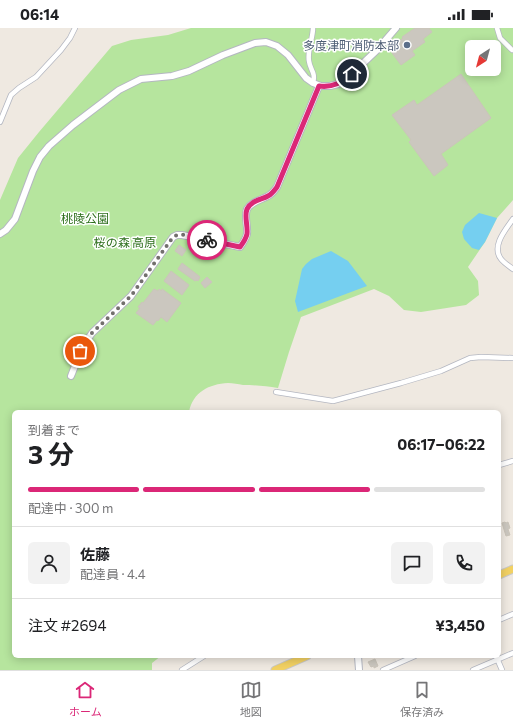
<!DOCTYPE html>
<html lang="ja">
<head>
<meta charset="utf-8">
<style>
	:root { --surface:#fff; --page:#f2f2f2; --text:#202124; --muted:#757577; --line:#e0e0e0; --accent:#db2777 }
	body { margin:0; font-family:Commissioner,"Noto Sans JP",sans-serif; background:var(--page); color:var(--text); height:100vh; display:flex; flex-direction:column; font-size:15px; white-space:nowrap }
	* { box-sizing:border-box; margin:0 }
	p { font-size:13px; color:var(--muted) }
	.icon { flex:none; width:22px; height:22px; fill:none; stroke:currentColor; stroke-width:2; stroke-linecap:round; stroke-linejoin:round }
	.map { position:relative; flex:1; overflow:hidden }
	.drawer { position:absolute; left:12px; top:382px; width:489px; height:248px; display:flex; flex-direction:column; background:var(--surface); border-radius:6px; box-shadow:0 2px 10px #0003 }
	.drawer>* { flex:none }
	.needle { width:26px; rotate:216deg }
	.tools { position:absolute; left:465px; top:12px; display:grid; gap:8px }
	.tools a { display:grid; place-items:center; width:36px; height:36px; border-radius:6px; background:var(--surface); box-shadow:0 2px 10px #0003; font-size:20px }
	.pin { position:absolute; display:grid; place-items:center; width:34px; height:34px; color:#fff; margin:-17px; border:2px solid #fff; border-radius:50%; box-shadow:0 1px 4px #0007 }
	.courier { position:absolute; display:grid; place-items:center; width:40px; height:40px; margin:-20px; border:3px solid #db2777; border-radius:50%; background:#fff; color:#222; box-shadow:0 1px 5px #0007 }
	.head em { font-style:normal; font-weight:700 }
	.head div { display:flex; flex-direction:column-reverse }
	.head { display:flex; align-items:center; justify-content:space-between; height:68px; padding:0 16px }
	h1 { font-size:26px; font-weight:700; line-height:30px }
	.bar { display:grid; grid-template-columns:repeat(4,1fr); gap:6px 4px; align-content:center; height:48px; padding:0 16px }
	.bar i { height:5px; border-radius:3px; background:var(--line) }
	.bar .current { background:var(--accent) }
	.bar p { grid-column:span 4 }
	.line { display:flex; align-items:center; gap:10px; padding:0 16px; border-top:1px solid var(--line) }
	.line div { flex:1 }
	.round { display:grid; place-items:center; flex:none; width:42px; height:42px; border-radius:6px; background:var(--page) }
	.status { display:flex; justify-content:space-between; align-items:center; height:28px; padding:0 20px; background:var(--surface); direction:ltr }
	.status svg { height:11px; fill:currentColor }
	.tabs { display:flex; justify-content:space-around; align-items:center; height:56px; border-top:1px solid var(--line); background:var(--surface); font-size:11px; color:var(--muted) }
	.tabs a { display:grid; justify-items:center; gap:2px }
	.tabs .current { color:var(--accent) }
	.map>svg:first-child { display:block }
	.green { fill:#b6e59e; fill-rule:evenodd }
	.water { fill:#75cff0 }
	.building { fill:#cbc7bf; stroke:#cbc5ba }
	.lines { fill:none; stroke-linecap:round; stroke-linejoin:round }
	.street-casing { stroke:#b4b7c1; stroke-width:6 }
	.secondary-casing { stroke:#b4b7c1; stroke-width:8 }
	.primary-casing { stroke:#c9c9c9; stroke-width:9 }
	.street { stroke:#fff; stroke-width:4.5 }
	.secondary { stroke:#fff; stroke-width:6 }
	.primary { stroke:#f2d163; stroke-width:7 }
	.done { stroke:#726f6d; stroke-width:4; stroke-dasharray:0 7.2 }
	.route { stroke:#db2777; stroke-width:5 }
	.service-dot { fill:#5c6f8a; stroke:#fff; stroke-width:1.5 }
	.labels { text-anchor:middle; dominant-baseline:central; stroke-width:3; stroke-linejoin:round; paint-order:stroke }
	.service-label { font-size:12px; fill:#4e5e75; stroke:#fff; text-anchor:end }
	.park-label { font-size:12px; fill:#2c6e1b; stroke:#fff }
</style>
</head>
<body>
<div class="status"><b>06:14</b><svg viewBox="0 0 49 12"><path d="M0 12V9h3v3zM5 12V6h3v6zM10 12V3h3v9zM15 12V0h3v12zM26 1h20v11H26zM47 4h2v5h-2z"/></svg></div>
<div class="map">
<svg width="513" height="642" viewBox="0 0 513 642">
	<rect width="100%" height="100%" fill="#efe9e1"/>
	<path class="green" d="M191 0H513V172L497 190 485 214 468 239 478 253 479 267 466 277 421 284 404 282 389 268 374 261 301 289 289 324 278 360C266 358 255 357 243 357 238 356 233 355 228 355 209 356 193 364 189 384H14V628H161L152 635V642H0V172L18 130 39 104 112 18 131 12 168 7ZM472 19H494V41H472Z"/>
	<g class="water">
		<path d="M479 185 497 190 485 214 479 222 472 220 464 211 462 204 465 197Z"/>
		<path d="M331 223 348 233 367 258 298 284 295 273 302 241 306 236 312 231Z"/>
	</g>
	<g class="building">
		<path d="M415 0H429L432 4 423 11 425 14 412 23 415 27 401 37 389 21 403 10 402 9Z"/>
		<path d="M461 46 491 90 441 126 448 137 434 148 409 114 411 112 392 87 414 72 417 77Z"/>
		<path d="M179 217 186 222 182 228 175 223Z"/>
		<path d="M182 235 199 248 200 249 198 253 197 252 195 253 178 241Z"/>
		<path d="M171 243 189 257 182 267 164 253Z"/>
		<path d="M207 249 212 254 205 260 201 255Z"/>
		<path d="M154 261 158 263 159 261 161 263 162 261 181 275 167 294 161 289 158 293 157 292 153 297 136 285 140 280 138 279 142 274 143 275Z"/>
		<path d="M505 494 506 495 508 494 510 500 508 501 510 507 506 508 502 495Z"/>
		<path d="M375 631 378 638 374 640V638L371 639 368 634Z"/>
	</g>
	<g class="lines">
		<defs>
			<g id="street">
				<path d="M313 0C313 10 307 23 309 33 310 42 316 44 313 55"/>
				<path d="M497 0 500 10 512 22"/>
				<path d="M0 94 11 67 19 60 36 49 61 22 70 10 75 0"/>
				<path d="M513 191C506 201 491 218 501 231 504 235 509 238 513 241"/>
				<path d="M276 364 333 373 401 355 441 343 470 330 481 329 513 330"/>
				<path d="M499 437 513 433"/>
				<path d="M499 592 513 586"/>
				<path d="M496 628 502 642"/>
				<path d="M182 642 204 628"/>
				<path d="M383 642 415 628"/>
				<path d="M473 642 513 625"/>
			</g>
			<g id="secondary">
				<path d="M0 206 6 202 15 191 33 143 40 129 49 118 73 97 119 62 141 51 172 48 189 43 223 27 255 15 266 14 277 18 288 27 306 50 313 55 321 58H330L338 56 358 40 377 22 396 0"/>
				<path d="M71 348C77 333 82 318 92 305L131 268 173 209 177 207H182L240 219C243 215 246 211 247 206 248 197 244 189 247 181 252 173 261 172 268 168 272 166 274 163 277 159L319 58"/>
				<path d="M358 628 359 642"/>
			</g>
			<g id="primary">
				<path d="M499 547 513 541"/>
				<path d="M275 642 307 628"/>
			</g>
		</defs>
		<use href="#street" class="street-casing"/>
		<use href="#secondary" class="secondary-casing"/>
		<use href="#primary" class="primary-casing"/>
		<use href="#street" class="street"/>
		<use href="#secondary" class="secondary"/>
		<use href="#primary" class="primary"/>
	</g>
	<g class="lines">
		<path class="done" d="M80 323 84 316 92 305 131 268 173 209C183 203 197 210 207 212"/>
		<path class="route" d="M207 212 240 219C243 215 246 211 247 206 248 197 244 189 247 181 252 172 261 172 268 168 272 166 274 163 277 159L319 58C333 60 342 54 352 46"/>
	</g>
	<circle class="service-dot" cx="407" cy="17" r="4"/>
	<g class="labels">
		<g class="service-label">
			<text x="399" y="17">多度津町消防本部</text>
		</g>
		<g class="park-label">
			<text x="85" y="190">桃陵公園</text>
			<text x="125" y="214">桜の森 高原</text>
		</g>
	</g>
</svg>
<div class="tools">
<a><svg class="needle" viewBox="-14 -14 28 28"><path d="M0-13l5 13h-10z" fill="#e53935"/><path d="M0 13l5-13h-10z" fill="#757577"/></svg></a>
</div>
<div class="pin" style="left:80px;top:323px;background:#ea580c"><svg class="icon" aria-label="bag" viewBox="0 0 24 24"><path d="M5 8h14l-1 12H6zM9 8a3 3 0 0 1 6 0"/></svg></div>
<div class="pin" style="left:352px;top:46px;background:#1f2937"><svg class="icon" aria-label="home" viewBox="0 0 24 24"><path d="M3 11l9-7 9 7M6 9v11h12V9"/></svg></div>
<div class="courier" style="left:207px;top:212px"><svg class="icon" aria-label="bike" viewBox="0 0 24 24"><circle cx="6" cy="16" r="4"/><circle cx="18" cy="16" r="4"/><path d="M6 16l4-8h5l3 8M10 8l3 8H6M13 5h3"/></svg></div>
<section class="drawer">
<div class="head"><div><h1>3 分</h1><p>到着まで</p></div><em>06:17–06:22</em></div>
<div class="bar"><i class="current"></i><i class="current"></i><i class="current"></i><i></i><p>配達中 · 300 m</p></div>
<div class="line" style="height:72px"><a class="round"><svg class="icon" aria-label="person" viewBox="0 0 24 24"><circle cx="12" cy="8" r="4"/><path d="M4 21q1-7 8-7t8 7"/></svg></a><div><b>佐藤</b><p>配達員 · 4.4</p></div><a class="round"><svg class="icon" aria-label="chat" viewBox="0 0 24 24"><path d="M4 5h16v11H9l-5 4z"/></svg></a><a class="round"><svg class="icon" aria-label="phone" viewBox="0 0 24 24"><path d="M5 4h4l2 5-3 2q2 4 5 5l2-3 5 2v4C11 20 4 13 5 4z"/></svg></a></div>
<div class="line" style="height:52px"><div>注文 #2694</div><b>¥3,450</b></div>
</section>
</div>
<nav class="tabs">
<a class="current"><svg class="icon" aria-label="home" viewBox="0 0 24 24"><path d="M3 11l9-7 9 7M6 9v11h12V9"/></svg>ホーム</a>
<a><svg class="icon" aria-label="map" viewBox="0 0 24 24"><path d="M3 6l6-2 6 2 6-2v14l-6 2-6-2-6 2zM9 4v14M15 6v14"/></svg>地図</a>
<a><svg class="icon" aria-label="saved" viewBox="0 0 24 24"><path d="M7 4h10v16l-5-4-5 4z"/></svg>保存済み</a>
</nav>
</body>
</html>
